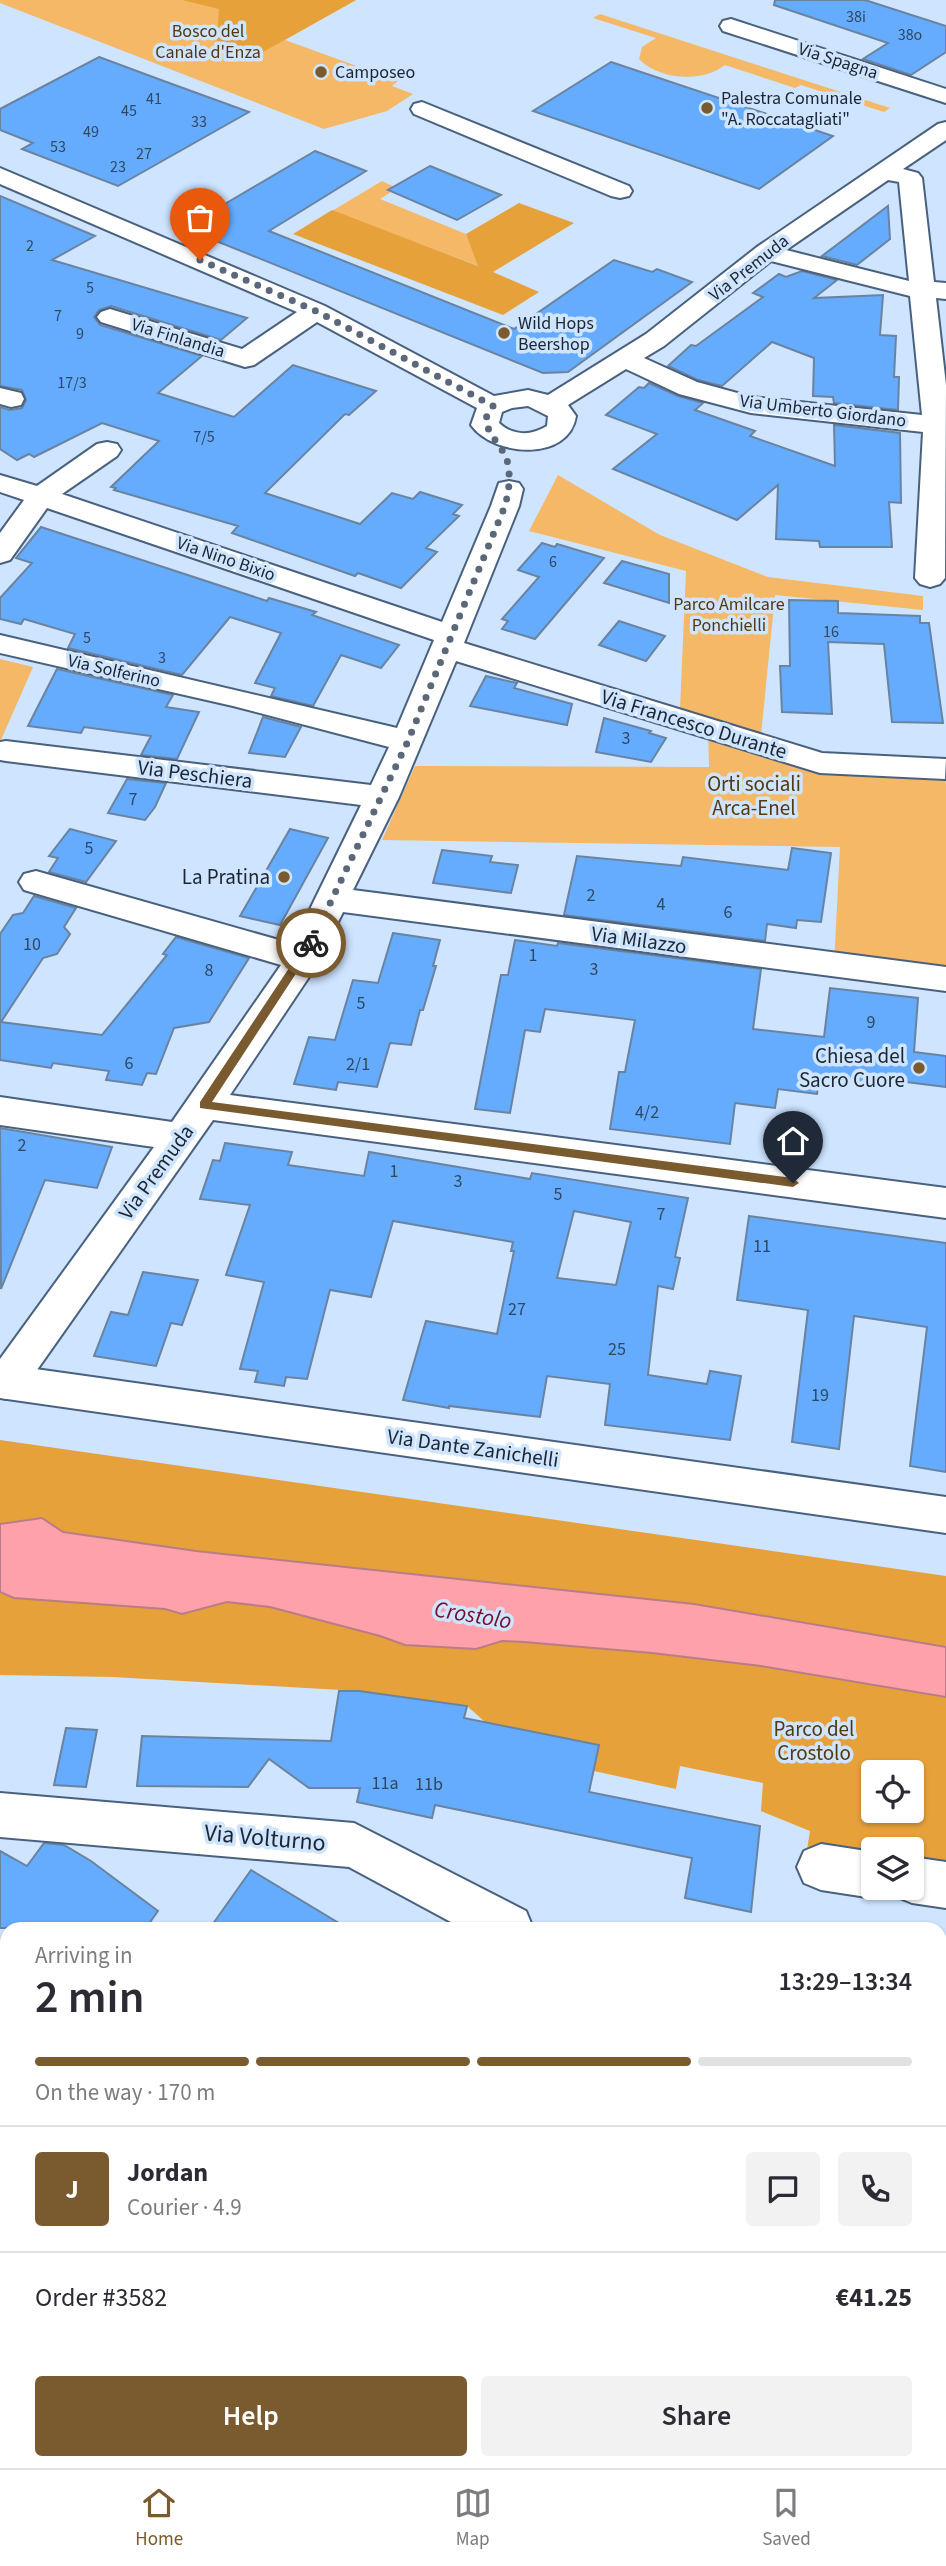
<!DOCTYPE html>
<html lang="en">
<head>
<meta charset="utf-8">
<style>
	:root { --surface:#fff; --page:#f2f2f3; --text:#2b2b33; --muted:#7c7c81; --line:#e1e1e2; --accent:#7a5a2f }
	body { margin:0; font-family:"Source Sans 3",sans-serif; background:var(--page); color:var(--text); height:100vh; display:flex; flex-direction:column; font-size:26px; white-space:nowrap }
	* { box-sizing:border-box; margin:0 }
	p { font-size:23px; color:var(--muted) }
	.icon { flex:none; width:38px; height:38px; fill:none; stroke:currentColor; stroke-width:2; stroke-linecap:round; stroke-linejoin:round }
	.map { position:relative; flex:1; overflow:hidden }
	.panel { position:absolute; left:0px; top:1922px; width:947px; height:548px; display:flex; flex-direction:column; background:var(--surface); border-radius:21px 21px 0 0; box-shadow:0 2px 5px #0004 }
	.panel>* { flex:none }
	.fabs { position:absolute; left:861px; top:1760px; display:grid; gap:14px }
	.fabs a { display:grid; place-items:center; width:63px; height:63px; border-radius:7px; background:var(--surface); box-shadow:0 2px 5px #0004; font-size:35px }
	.pin { position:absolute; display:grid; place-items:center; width:60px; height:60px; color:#fff; margin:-72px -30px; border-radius:50% 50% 50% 0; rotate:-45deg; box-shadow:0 0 7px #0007 }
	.pin .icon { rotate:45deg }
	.courier { position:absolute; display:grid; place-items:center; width:70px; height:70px; margin:-35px; border:5px solid #7a5a2f; border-radius:50%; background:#fff; color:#222; box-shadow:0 2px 9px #0007 }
	.head em { font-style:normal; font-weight:600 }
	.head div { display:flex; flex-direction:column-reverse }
	.head { display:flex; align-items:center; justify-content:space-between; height:119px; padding:0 35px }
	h1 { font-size:46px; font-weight:600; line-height:52px }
	.bar { display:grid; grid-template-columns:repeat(4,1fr); gap:10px 7px; align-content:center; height:84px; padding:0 35px }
	.bar i { height:9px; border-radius:5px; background:var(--line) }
	.bar .on { background:var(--accent) }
	.bar p { grid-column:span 4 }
	.line { display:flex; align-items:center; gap:18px; padding:0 35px; border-top:2px solid var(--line) }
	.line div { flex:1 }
	.round { display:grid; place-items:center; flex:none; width:74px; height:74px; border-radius:7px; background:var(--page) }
	.cta { display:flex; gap:14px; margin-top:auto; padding:14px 35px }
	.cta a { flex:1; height:80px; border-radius:7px; background:var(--accent); color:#fff; font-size:28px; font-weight:600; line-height:80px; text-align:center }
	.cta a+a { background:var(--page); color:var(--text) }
	.tabs { display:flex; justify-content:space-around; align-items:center; height:98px; border-top:2px solid var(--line); background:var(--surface); font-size:19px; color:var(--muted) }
	.tabs a { display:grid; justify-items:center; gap:4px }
	.tabs .on { color:var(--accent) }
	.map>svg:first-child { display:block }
	.green { fill:#f4b867 }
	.forest { fill:#e6a13b; fill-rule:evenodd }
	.water { fill:#fea1aa; stroke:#ba7c86; stroke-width:2 }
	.building { fill:#65acfe; stroke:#6983a1; stroke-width:2; fill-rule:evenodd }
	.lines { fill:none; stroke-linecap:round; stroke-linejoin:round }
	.minor-casing { stroke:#49617e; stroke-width:4 }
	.tertiary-casing { stroke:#49617e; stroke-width:4 }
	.minor { fill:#fff; fill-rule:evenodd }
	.tertiary { fill:#fff; fill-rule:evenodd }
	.route { fill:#7a5a2f }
	.done { stroke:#5a687a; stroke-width:7; stroke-dasharray:0 12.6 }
	.poi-dot { fill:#7a5a2f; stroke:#cee4ff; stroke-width:2.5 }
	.labels { text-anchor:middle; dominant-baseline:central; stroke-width:7; stroke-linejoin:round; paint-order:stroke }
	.far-number-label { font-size:16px; fill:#2e4865 }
	.far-park-label { font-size:18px; fill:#54390f; stroke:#cee4ff }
	.far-street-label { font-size:18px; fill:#1b2632; stroke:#cee4ff }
	.far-poi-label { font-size:18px; fill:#1b2632; stroke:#cee4ff; text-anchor:start }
	.number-label { font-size:18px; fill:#2e4865 }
	.street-label { font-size:21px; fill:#1b2632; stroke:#cee4ff }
	.park-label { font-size:21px; fill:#54390f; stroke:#cee4ff }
	.poi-label { font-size:21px; fill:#1b2632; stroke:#cee4ff; text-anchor:end }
	.water-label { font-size:23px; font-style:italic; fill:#760e2a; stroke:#cee4ff }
	.near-street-label { font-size:24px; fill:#1b2632; stroke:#cee4ff }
</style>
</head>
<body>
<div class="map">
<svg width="946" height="2468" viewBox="0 0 946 2468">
	<rect width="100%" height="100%" fill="#cee4ff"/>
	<g class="green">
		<path d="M0 0H356L285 40 398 81 392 86 413 94 387 111 324 129 0 3Z"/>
		<path d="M600 14 890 108 884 112 801 85 795 88 725 65C702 83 659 80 639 59L642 47 656 38 593 18Z"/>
		<path d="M382 181 397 188 380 199 466 234 479 266 332 211Z"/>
		<path d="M558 475 660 535 768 577 923 596V610L775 595 761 735 680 709 686 571 529 531Z"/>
		<path d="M0 659 33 667 0 742Z"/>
		<path d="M708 728 820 763 946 770V979L834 965 840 847 382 840 415 766 709 767Z"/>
	</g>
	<g class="forest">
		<path d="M182 0H356L245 62 216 52 219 9Z"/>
		<path d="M519 203 574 223 493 272 539 292 503 315 293 234 332 210 478 266 466 234Z"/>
		<path d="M0 1440 946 1576V1647L694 1604 196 1551 63 1532 42 1518 0 1524Z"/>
		<path d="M0 1592 14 1598 165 1609 182 1614 227 1602 270 1607 380 1636 405 1645 476 1649 502 1641 524 1642 652 1653 761 1666 946 1697V1885L912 1880V1850H873V1875L821 1867 803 1875 810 1831 761 1811 763 1783 680 1766 676 1789 594 1771 599 1745 485 1722 467 1706 359 1691 113 1677 0 1675ZM873 1773H912V1811H873Z"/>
	</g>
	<path class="water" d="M42 1518 63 1532 196 1551 694 1604 946 1647V1697L761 1666 652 1653 524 1642 502 1641 476 1649 405 1645 380 1636 270 1607 227 1602 182 1614 165 1609 14 1598 0 1592V1524Z"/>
	<g class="building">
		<path d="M775 0H865L946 26V52L911 75 863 59 888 43 774 5Z"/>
		<path d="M99 57 161 80 249 112 118 186 22 149 33 143 0 130V109Z"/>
		<path d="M611 62 833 136 759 189 533 111Z"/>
		<path d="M315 151 366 171 269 231 514 329 614 260 652 272 657 269 692 282 568 372 543 373 184 228Z"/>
		<path d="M430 166 501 195 457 220 388 190Z"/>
		<path d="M0 196 95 236 52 260 247 318 221 340 111 306 99 310 94 317 100 325 202 356 158 393 234 417 293 365 376 391 349 415 345 414 265 493 360 524 392 493 413 499 420 492 462 505 453 514 459 516 426 548 437 552 401 588 358 573 355 576 232 533 238 526 114 490 116 488 111 487 159 441 102 423 34 457 29 454 17 460 0 449V407L10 410 22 408 26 400 22 390 0 386Z"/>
		<path d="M888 206 890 239 857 265 822 256Z"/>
		<path d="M802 271 837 280 814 298 883 295 880 335 896 336 894 377H899L898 410 834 403 833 397 813 396 814 358 772 342 722 386 698 380 668 366 691 345 696 346 763 297 753 293 779 274 786 277Z"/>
		<path d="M649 383 678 396 703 403 695 410 755 431 750 436 835 466 834 425 900 433 901 503 889 502 892 547H820L819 541 776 539 778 485 737 520 613 469 657 434 606 415 639 387 644 388Z"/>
		<path d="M41 527 267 601 269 598 316 612 312 615 399 645 381 668 341 655 313 706 271 696 275 688 255 683 281 633 230 617 182 675 68 648 75 634 24 619 21 624 0 619V598L32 563 16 558Z"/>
		<path d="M542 543 555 547 557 544 604 558 535 639 502 629 508 621 502 619 539 577 518 570Z"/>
		<path d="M622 561 669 574V603L604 583Z"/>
		<path d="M789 600 838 601V613L920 616V623H929L943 723 892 722 884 644 828 642 832 714 782 712 780 666H790Z"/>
		<path d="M619 621 665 636 646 661 599 645Z"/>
		<path d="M57 669 173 695 166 707 199 712 177 759 141 755 151 736 84 727 81 733 28 726Z"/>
		<path d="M486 676 517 683 514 688 572 704 567 725 470 706Z"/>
		<path d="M263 717 301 727 285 757 249 753Z"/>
		<path d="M604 718 651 731 649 733 666 738 651 762 596 752Z"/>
		<path d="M127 779 166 783 155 807 145 820 108 813Z"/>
		<path d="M70 829 116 841 86 882 49 872 58 858 49 856Z"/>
		<path d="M290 829 328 838 280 925 240 916Z"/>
		<path d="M792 848 831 853 821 922 797 920 796 928 767 924 765 941 564 915 577 856 681 866 683 857 788 870Z"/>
		<path d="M442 850 492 856 490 862 518 865 511 893 433 883Z"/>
		<path d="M34 896 76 908 64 927 70 934 57 954 43 958 1 1022 102 1035 167 955 163 954 176 937 249 958 209 1022 174 1028 156 1074 147 1073 142 1085 106 1080 109 1071 53 1063 51 1068 0 1060V934L13 915 23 913Z"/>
		<path d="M393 933 440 940 433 966H436L423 1010H420L411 1045 390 1043 377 1087 338 1082 336 1090 294 1084 309 1037 335 1040 353 980 378 983Z"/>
		<path d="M515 940 557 946 558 943 761 969 753 1029 824 1037 830 988 918 998 914 1052 946 1056V1087L890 1080V1087L819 1078 817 1094 778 1089 775 1108 735 1103 730 1144 610 1129 619 1072H625L635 1020 545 1009 540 1032 525 1030 510 1113 475 1109 501 975H508Z"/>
		<path d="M0 1128 112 1147 97 1188 45 1180 1 1289Z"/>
		<path d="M225 1143 292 1152 288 1165 364 1176 369 1152 530 1179 532 1173 688 1198 675 1257 680 1258 673 1289 658 1286 648 1375 707 1384 710 1371 741 1376 730 1440 605 1425 610 1384 547 1376 540 1417 449 1406V1408L403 1400 426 1321 497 1334 514 1251H511L513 1242 393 1221 371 1297 330 1290 307 1379 286 1377 284 1386 255 1382 258 1371 240 1369 264 1282 226 1275 250 1205 200 1199 213 1160 220 1161ZM574 1211 631 1222 616 1285 557 1278Z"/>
		<path d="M749 1216 946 1243V1472L910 1466 927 1327 854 1316 839 1449 792 1442 808 1310 737 1300Z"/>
		<path d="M143 1272 198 1280 182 1325 171 1323 156 1366 94 1356 111 1312 128 1315Z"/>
		<path d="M339 1691H359L467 1706 464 1718 599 1745 589 1792 760 1826 751 1912 685 1898 692 1858 435 1805 432 1818 357 1802 360 1788H309L269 1759 248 1787 137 1786 142 1736 331 1741Z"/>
		<path d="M66 1728 97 1730 86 1787 54 1785Z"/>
		<path d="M44 1843 64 1845 91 1861 158 1911 146 1928H0V1851L27 1866Z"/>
		<path d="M251 1870 347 1928H210Z"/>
	</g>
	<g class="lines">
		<defs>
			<g id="minor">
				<path d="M731 19 946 89V103L723 31 720 26 723 21Z"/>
				<path d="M422 102 629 186 632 191 629 196 620 198 611 196 414 114 411 109 414 104Z"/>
				<path d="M946 122V140L903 169 918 173 922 178 934 282 946 283V299L936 298 946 385 945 578 940 584 930 587 920 584 915 578 923 432 751 413 679 394 626 369 568 405 576 416C569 462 494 457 471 425L477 408 317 322 254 365 245 367 101 322 97 317 101 312 110 309 242 349 297 312 0 184V168L325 306 494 396 528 390 548 395 646 334 757 247 938 124ZM888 180 899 182 909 281 786 250ZM771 261 910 296 922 415 752 397 697 382 644 358 664 346ZM528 406 548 416 547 426C531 436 513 436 499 423L502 412 512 408Z"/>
				<path d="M0 388 21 393 24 399 21 405 11 407 0 404Z"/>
				<path d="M107 442 117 444 121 450 117 456 62 494 442 622 491 506 499 483 509 481 519 483 523 489 519 506 464 643 822 753 946 759 945 779 820 773 456 661 399 797 353 890 946 967V991L343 912 315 968 230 1095 946 1188V1218L213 1120 20 1394 6 1399 0 1397V1359L154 1147 0 1125V1097L172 1122 281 965 24 890 19 882 24 874 36 871 293 944 361 805 6 761 0 760V742L6 741 371 785 389 747 233 706 0 653V635L397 728 434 640 47 508 10 560 0 563V533L24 500 0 492V475L37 486 97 444Z"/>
				<path d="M0 1793 354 1823 526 1911 533 1928H462L349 1867 0 1837Z"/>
				<path d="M821 1844 873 1852V1888H891L890 1891 873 1898 821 1890 804 1883 797 1867 804 1851Z"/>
				<path d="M912 1857 946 1862V1908L912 1903 895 1896 892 1888H912Z"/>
				<path d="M0 1975 7 1978V2028L0 2026Z"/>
				<path d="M940 2137 946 2140V2192L940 2189Z"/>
				<path d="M652 2462H714L717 2468H655Z"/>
			</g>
			<path id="tertiary" d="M0 1364 946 1497V1533L0 1398Z"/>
		</defs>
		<use href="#minor" class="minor-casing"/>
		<use href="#tertiary" class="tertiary-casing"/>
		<use href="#minor" class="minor"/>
		<use href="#tertiary" class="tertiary"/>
	</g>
	<path class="route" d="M307 941 316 943 212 1102 793 1178 799 1183 793 1187 200 1108V1102Z"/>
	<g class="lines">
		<path class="done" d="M200 260 316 311 493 406C474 425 501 441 507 460 511 476 509 491 505 506L408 741 311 943"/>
	</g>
	<g class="poi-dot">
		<circle cx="321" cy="72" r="7"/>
		<circle cx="707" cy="108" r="7"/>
		<circle cx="504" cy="333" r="7"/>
		<circle cx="284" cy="877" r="7"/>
		<circle cx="919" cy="1068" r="7"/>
	</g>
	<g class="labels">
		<g class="far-number-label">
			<text x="856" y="17">38i</text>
			<text x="910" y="35">38o</text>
			<text x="154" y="99">41</text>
			<text x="129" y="111">45</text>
			<text x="199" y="122">33</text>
			<text x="91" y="132">49</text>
			<text x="58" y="147">53</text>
			<text x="144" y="154">27</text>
			<text x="118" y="167">23</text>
			<text x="30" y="246">2</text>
			<text x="90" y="288">5</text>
			<text x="58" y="316">7</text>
			<text x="80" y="334">9</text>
			<text x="72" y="383">17/3</text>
			<text x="204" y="437">7/5</text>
			<text x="553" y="562">6</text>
			<text x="831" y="632">16</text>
			<text x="87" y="638">5</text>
			<text x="162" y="658">3</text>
		</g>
		<g class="far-park-label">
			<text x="208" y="31">Bosco del<tspan x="208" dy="21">Canale d'Enza</tspan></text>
			<text x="729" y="604">Parco Amilcare<tspan x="729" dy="21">Ponchielli</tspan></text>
		</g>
		<g class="far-street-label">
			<text transform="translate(838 61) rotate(18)">Via Spagna</text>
			<text transform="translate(749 268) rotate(-38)">Via Premuda</text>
			<text transform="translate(178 338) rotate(17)">Via Finlandia</text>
			<text transform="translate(823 411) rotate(7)">Via Umberto Giordano</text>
			<text transform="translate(226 559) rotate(19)">Via Nino Bixio</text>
			<text transform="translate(114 671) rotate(13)">Via Solferino</text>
		</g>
		<g class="far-poi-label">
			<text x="335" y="72">Camposeo</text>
			<text x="721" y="98">Palestra Comunale<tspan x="721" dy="21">"A. Roccatagliati"</tspan></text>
			<text x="518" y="323">Wild Hops<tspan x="518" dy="21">Beershop</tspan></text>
		</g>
		<g class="number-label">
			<text x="626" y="738">3</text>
			<text x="133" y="799">7</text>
			<text x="89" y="848">5</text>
			<text x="591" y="895">2</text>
			<text x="661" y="904">4</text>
			<text x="728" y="912">6</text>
			<text x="32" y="944">10</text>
			<text x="533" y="955">1</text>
			<text x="594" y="969">3</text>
			<text x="209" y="970">8</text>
			<text x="361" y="1003">5</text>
			<text x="871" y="1022">9</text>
			<text x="129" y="1063">6</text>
			<text x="358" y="1064">2/1</text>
			<text x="647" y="1112">4/2</text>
			<text x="22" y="1145">2</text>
			<text x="394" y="1171">1</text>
			<text x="458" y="1181">3</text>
			<text x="558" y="1194">5</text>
			<text x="661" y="1214">7</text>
			<text x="762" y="1246">11</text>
			<text x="517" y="1309">27</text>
			<text x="617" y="1349">25</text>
			<text x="820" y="1395">19</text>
			<text x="385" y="1783">11a</text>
			<text x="429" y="1784">11b</text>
		</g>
		<g class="street-label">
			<text transform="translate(694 724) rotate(17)">Via Francesco Durante</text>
			<text transform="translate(195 774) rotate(7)">Via Peschiera</text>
			<text transform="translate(639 940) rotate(8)">Via Milazzo</text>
			<text transform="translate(156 1172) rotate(-54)">Via Premuda</text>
			<text transform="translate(473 1448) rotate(8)">Via Dante Zanichelli</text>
		</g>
		<g class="park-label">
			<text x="754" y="784">Orti sociali<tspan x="754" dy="24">Arca-Enel</tspan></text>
			<text x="814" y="1729">Parco del<tspan x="814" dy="24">Crostolo</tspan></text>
		</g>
		<g class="poi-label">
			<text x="270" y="877">La Pratina</text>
			<text x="905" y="1056">Chiesa del<tspan x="905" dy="24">Sacro Cuore</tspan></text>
		</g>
		<g class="water-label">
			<text transform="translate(473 1615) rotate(9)">Crostolo</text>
		</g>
		<g class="near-street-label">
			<text transform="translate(265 1838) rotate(5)">Via Volturno</text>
		</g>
	</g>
</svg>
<div class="fabs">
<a><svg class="icon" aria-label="locate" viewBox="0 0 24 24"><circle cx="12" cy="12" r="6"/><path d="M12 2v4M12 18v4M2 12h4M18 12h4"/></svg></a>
<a><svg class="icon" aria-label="layers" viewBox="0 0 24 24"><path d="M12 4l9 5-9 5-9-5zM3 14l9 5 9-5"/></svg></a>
</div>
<div class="pin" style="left:200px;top:260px;background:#ea580c"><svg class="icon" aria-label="bag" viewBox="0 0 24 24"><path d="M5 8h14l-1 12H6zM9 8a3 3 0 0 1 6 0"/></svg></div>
<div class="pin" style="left:793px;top:1183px;background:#1f2937"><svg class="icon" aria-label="home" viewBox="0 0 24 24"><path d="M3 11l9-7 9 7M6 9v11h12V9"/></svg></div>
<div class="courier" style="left:311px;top:943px"><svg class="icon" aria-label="bike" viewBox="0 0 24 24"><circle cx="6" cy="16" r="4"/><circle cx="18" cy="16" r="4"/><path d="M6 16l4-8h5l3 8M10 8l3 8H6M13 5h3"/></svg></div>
<section class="panel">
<div class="head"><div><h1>2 min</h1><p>Arriving in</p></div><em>13:29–13:34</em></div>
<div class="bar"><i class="on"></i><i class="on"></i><i class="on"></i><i></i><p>On the way · 170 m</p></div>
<div class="line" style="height:126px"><b class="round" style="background:var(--accent);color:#fff">J</b><div><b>Jordan</b><p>Courier · 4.9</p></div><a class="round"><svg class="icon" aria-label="chat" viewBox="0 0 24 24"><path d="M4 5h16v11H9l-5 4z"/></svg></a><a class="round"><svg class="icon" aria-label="phone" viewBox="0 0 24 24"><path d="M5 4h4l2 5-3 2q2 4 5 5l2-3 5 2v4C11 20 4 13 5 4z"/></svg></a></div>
<div class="line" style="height:91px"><div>Order #3582</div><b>€41.25</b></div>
<div class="cta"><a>Help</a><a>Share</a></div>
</section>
</div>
<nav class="tabs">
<a class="on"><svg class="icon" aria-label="home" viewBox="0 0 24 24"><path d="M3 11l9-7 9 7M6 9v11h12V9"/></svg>Home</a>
<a><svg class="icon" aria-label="map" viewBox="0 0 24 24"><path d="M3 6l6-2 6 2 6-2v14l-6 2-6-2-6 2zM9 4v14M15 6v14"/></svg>Map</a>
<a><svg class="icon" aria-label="saved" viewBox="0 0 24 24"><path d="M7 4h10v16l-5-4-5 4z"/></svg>Saved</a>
</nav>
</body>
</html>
